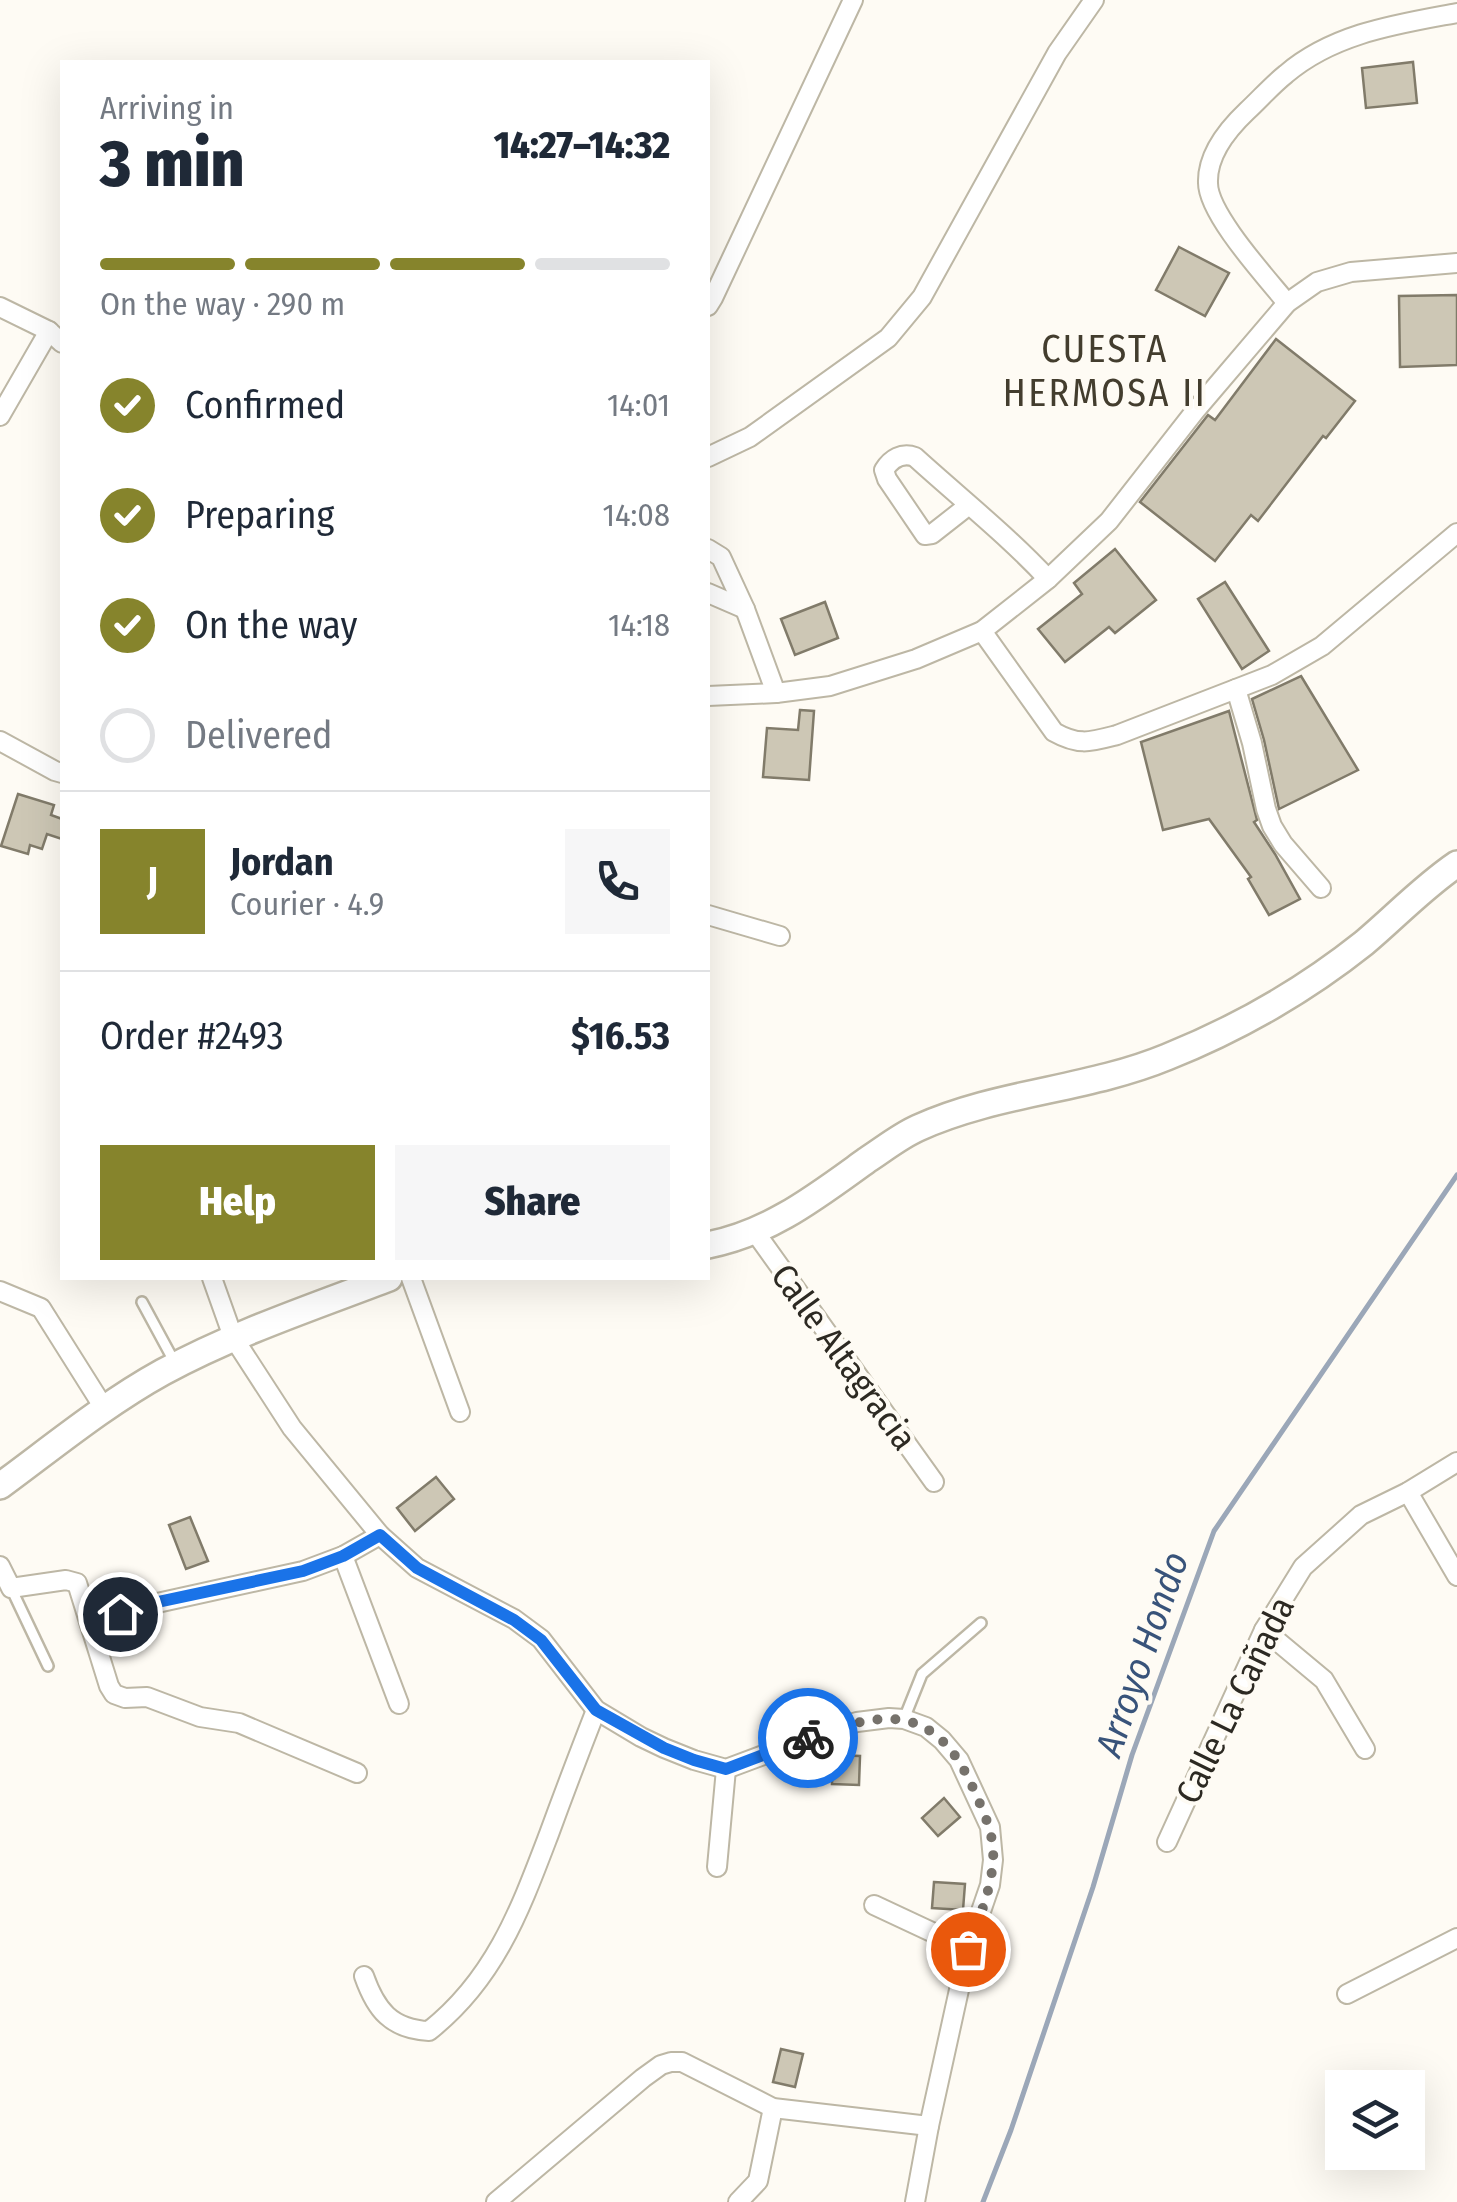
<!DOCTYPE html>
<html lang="en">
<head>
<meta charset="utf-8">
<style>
	:root { --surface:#fff; --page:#f6f6f7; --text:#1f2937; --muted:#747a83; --line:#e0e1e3; --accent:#86842c }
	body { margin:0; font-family:"Fira Sans Condensed",sans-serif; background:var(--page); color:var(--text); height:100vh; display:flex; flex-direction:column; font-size:38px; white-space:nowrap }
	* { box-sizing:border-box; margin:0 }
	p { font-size:32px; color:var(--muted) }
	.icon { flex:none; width:55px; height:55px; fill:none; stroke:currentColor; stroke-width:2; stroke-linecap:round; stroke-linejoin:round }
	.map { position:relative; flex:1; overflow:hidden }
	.drawer { position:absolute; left:60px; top:60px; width:650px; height:1220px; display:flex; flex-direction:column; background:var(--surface); border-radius:0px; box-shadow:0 10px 40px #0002 }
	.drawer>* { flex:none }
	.fabs { position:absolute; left:1325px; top:2070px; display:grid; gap:20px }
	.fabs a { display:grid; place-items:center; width:100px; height:100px; border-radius:0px; background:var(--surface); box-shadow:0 10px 40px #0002; font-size:50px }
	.pin { position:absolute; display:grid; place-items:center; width:85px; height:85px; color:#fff; margin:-42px; border:5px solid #fff; border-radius:50%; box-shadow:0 2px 10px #0007 }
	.courier { position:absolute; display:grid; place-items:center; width:100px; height:100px; margin:-50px; border:8px solid #1a73e8; border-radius:50%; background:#fff; color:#222; box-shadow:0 2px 12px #0007 }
	.overview em { font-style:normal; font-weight:800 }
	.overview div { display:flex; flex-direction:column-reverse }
	.overview { display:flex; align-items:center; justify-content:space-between; height:170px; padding:0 40px }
	h1 { font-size:65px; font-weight:800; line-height:75px }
	.bar { display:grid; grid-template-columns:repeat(4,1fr); gap:15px 10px; align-content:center; height:120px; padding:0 40px }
	.bar i { height:12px; border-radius:8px; background:var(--line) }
	.bar .on { background:var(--accent) }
	.bar p { grid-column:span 4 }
	.line { display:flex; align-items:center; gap:25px; padding:0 40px; border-top:2px solid var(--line) }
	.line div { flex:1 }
	.round { display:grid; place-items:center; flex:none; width:105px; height:105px; border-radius:0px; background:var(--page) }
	ol { padding:0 40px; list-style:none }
	li { display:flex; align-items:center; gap:30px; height:110px }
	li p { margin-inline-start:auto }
	li .icon { padding:10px; border-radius:50%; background:var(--accent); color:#fff; stroke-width:4 }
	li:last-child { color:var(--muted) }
	li i { width:55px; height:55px; border:5px solid var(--line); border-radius:50% }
	.cta { display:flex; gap:20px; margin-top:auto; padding:20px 40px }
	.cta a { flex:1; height:115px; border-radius:0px; background:var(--accent); color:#fff; font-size:40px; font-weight:800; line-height:115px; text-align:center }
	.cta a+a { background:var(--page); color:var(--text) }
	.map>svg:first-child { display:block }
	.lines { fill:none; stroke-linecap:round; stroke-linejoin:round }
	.stream { stroke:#9ba7b8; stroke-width:5 }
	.building { fill:#cdc7b5; stroke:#817b6a; stroke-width:2.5 }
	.lane-casing { stroke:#bdb7a5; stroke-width:14 }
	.street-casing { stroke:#bdb7a5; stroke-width:22 }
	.secondary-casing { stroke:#bdb7a5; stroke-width:30 }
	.lane { stroke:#fff; stroke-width:9 }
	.street { stroke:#fff; stroke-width:18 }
	.secondary { stroke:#fff; stroke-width:25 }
	.done { stroke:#76726c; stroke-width:10; stroke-dasharray:0 18 }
	.route { stroke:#1a73e8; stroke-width:12 }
	.labels { text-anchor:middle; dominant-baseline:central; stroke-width:8; stroke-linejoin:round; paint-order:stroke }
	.street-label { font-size:35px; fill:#2c2922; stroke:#fefbf4 }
	.neighbourhood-label { font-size:38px; letter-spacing:2.5px; fill:#433d2e; stroke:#fefbf4 }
	.water-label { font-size:38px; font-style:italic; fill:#38537a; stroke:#fefbf4 }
</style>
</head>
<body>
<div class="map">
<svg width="1457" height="2202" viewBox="0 0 1457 2202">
	<rect width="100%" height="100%" fill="#fefbf4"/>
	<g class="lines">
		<path class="stream" d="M983 2202 1011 2130 1093 1887 1132 1755 1214 1531 1457 1175"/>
	</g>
	<g class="building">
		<path d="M1413 62 1417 103 1366 108 1362 68Z"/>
		<path d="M1179 247 1229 273 1205 316 1156 290Z"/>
		<path d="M1457 295V365L1400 367 1399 296Z"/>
		<path d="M1276 339 1355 401 1326 438 1323 436 1258 521 1251 515 1215 561 1140 502 1208 415 1215 420Z"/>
		<path d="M1115 549 1156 600 1115 633 1109 627 1065 662 1038 629 1082 594 1074 583Z"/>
		<path d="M1225 582 1269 651 1242 669 1198 599Z"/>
		<path d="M825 602 838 638 795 655 781 619Z"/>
		<path d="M1301 676 1358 770 1279 809 1264 740 1252 699Z"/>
		<path d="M800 710 814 711 809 780 763 777 767 728 798 730Z"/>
		<path d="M1229 711 1257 820 1254 822 1275 854 1300 899 1269 915 1248 879 1251 877 1209 819 1163 830 1141 742Z"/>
		<path d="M18 794 54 805 51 815 62 819V839L47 834 42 849 30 845 28 854 1 846Z"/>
		<path d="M436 1477 454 1499 415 1531 397 1508Z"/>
		<path d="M190 1517 208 1561 186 1569 169 1525Z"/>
		<path d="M833 1755 860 1756 859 1785 832 1784Z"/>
		<path d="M944 1798 960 1817 938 1836 922 1818Z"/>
		<path d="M934 1882 965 1884 963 1910 932 1908Z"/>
		<path d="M781 2049 803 2054 795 2087 773 2082Z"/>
	</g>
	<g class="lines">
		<defs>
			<g id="lane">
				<path d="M142 1302 175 1363"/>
				<path d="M11 1588 48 1666"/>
				<path d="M904 1719 922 1674 981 1623"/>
			</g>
			<g id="street">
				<path d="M1287 303C1266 277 1208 214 1208 183 1207 155 1228 129 1247 111 1260 99 1272 85 1286 74 1334 33 1398 24 1457 13"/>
				<path d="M708 306 713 298 853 0"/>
				<path d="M0 307 49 331 62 343"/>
				<path d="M0 416 49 331"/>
				<path d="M708 457 750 437 888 338 922 297 1057 53 1094 0"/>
				<path d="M969 505 932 534 925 535 887 479 884 470C891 459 902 452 915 457 959 497 1007 535 1048 579"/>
				<path d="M708 549 721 557 745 609 776 693"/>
				<path d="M708 593 745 609"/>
				<path d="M982 631 1054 732C1079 746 1090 742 1117 735L1272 675 1322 646 1457 533"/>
				<path d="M1236 689 1252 743 1266 809 1272 826 1283 844 1321 888"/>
				<path d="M708 696 776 693 830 686 916 659 982 631 1048 579 1109 521 1195 411 1287 303 1317 282 1351 272 1457 263"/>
				<path d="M0 741 55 771 62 773"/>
				<path d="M708 915 780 936"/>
				<path d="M755 1232 934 1482"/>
				<path d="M212 1278 233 1337 292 1428 380 1535 417 1568 514 1619 541 1639 596 1710 641 1737 664 1748 694 1760 726 1769 833 1729 857 1722 889 1718 904 1719 926 1727 942 1740 959 1760 990 1827 993 1860 990 1885 968 1949 929 2126 915 2202"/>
				<path d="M411 1278 460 1412"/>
				<path d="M0 1291 41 1308 104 1408"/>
				<path d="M1408 1492 1457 1576"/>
				<path d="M343 1556 399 1704"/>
				<path d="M0 1566 11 1588 66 1580 77 1583 109 1686 114 1694 125 1698 147 1697 200 1717 239 1723 357 1773"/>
				<path d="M120 1614 139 1607 303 1571 343 1556 380 1535"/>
				<path d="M1264 1630 1324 1680 1365 1749"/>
				<path d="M1167 1842 1264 1630 1303 1567 1361 1515 1408 1492 1457 1462"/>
				<path d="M717 1867 726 1769"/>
				<path d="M874 1905 968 1949"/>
				<path d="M364 1976C376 2010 391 2029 429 2031 495 1979 520 1910 549 1834 564 1793 580 1751 596 1710"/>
				<path d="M1347 1994 1457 1938"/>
				<path d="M496 2202 643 2078 661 2065 671 2062H682L773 2108 929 2126"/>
				<path d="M738 2202 758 2181 773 2108"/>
			</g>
			<g id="secondary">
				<path d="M708 1245C770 1233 817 1196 867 1160 884 1149 900 1136 918 1128 997 1092 1087 1090 1167 1057 1237 1029 1305 990 1364 943 1395 917 1423 887 1457 864"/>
				<path d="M0 1486C53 1447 105 1404 163 1372 235 1333 313 1307 389 1278"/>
			</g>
		</defs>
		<use href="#lane" class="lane-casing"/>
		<use href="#street" class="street-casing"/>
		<use href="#secondary" class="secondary-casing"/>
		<use href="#lane" class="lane"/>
		<use href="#street" class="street"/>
		<use href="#secondary" class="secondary"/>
	</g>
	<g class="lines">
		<path class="done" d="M808 1738C884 1710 935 1703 973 1788 983 1811 995 1834 993 1861 991 1891 978 1921 968 1949"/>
		<path class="route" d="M120 1614 139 1606 303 1571 343 1556 380 1535 417 1568 514 1620 541 1640 596 1710 664 1748 694 1760 726 1769 808 1738"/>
	</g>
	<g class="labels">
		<g class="street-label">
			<text transform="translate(844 1357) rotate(54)">Calle Altagracia</text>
			<text transform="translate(1235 1700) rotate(-64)">Calle La Cañada</text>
		</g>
		<g class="neighbourhood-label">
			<text x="1105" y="349">CUESTA<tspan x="1105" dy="44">HERMOSA II</tspan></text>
		</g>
		<g class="water-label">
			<text transform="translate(1142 1654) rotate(-71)">Arroyo Hondo</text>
		</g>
	</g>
</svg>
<div class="fabs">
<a><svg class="icon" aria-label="layers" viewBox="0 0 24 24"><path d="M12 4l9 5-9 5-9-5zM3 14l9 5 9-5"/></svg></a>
</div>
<div class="pin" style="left:968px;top:1949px;background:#ea580c"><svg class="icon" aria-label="bag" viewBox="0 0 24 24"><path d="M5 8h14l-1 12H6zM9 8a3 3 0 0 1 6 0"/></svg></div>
<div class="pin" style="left:120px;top:1614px;background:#1f2937"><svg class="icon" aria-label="home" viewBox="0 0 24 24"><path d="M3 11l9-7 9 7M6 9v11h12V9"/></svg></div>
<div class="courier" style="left:808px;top:1738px"><svg class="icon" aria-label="bike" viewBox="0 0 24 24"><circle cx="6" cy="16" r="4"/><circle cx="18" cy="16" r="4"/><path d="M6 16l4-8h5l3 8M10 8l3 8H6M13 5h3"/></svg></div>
<section class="drawer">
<div class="overview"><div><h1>3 min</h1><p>Arriving in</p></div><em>14:27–14:32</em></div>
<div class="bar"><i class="on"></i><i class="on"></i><i class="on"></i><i></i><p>On the way · 290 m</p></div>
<ol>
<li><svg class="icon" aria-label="check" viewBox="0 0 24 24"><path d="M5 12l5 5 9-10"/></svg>Confirmed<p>14:01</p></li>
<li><svg class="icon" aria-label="check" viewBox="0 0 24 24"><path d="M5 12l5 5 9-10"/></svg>Preparing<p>14:08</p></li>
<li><svg class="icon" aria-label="check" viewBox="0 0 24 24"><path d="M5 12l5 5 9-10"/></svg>On the way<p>14:18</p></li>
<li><i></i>Delivered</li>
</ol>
<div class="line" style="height:180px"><b class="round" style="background:var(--accent);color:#fff">J</b><div><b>Jordan</b><p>Courier · 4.9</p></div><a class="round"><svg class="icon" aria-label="phone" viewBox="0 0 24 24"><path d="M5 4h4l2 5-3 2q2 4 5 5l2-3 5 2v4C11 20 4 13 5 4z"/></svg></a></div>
<div class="line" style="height:130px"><div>Order #2493</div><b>$16.53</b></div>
<div class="cta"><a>Help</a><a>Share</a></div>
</section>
</div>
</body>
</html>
